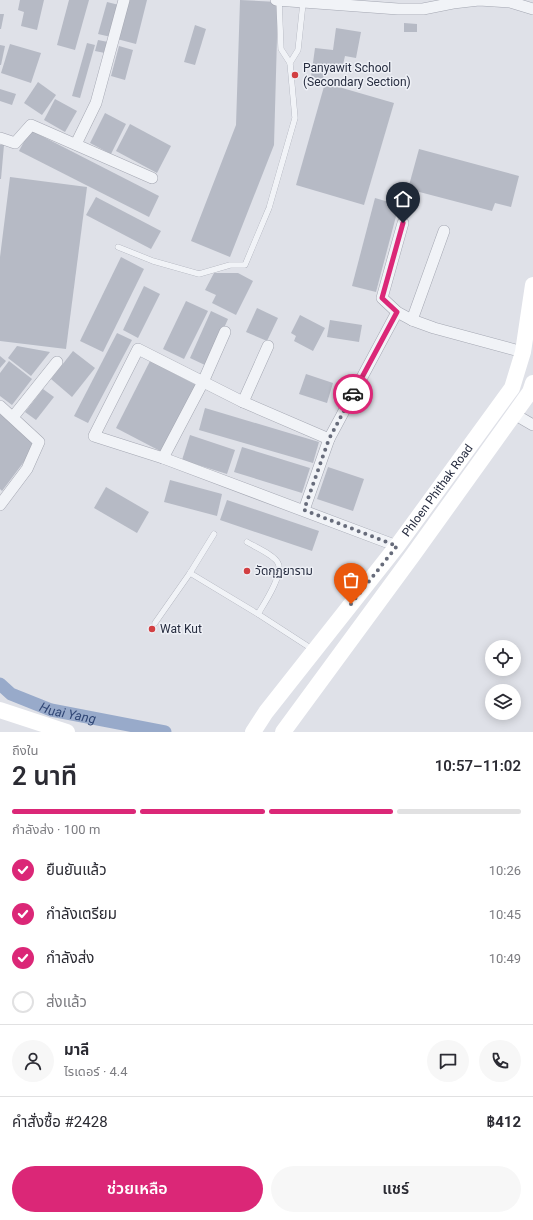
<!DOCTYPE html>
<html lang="th">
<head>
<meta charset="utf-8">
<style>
	:root { --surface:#fff; --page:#f7f7f7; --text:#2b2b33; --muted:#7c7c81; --line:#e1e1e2; --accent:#db2777 }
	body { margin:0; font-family:Roboto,"Noto Sans Thai",sans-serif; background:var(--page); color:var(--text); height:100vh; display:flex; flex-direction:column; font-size:15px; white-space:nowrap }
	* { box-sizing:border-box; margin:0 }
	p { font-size:13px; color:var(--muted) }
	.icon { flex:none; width:22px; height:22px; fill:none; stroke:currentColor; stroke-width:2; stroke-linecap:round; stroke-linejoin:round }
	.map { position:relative; height:732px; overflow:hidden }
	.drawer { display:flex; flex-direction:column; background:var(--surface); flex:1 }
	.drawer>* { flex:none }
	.tools { position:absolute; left:485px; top:640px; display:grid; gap:8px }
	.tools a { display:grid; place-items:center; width:36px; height:36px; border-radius:50%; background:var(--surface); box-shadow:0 2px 10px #0003; font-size:20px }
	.pin { position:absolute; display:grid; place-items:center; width:34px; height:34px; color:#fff; margin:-41px -17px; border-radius:50% 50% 50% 0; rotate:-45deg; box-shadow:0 0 4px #0007 }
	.pin .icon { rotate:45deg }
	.courier { position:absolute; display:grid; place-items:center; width:40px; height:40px; margin:-20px; border:3px solid #db2777; border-radius:50%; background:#fff; color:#222; box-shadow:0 1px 5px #0007 }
	.headline em { font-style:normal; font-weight:600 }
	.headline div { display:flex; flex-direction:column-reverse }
	.headline { display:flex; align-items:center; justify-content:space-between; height:68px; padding:0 12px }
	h1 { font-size:26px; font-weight:600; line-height:30px }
	.bar { display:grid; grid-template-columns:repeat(4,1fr); gap:6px 4px; align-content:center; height:48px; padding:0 12px }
	.bar i { height:5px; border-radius:3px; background:var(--line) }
	.bar .selected { background:var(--accent) }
	.bar p { grid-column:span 4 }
	.line { display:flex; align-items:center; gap:10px; padding:0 12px; border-top:1px solid var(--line) }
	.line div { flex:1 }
	.round { display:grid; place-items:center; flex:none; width:42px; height:42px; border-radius:21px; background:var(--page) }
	ol { padding:0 12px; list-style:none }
	li { display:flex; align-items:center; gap:12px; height:44px }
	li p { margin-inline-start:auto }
	li .icon { padding:4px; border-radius:50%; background:var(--accent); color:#fff; stroke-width:4 }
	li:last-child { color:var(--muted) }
	li i { width:22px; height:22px; border:2px solid var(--line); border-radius:50% }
	.action { display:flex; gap:8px; margin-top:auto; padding:8px 12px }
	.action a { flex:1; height:46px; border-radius:24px; background:var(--accent); color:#fff; font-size:16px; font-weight:600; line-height:46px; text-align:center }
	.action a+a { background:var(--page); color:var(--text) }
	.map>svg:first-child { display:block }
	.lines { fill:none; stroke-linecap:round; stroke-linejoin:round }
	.canal { stroke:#98aaca; stroke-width:13 }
	.building { fill:#b6bac5 }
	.lane-casing { stroke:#a4a7b2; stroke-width:6 }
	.street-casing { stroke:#a4a7b2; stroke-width:12 }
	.lane { stroke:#f1f3f7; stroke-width:5.5 }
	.street { stroke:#f1f3f7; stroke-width:11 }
	.secondary { stroke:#fff; stroke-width:16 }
	.done { stroke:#676c7b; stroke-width:4; stroke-dasharray:0 7.2 }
	.route { stroke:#db2777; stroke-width:5 }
	.poi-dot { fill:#d23f42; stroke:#eef0f6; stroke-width:1.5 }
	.labels { text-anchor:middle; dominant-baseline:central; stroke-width:3; stroke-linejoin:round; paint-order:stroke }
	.poi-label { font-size:12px; fill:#272d40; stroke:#eef0f6; text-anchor:start }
	.street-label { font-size:12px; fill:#272d40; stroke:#eef0f6 }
	.water-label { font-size:13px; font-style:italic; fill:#304675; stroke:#eef0f6 }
</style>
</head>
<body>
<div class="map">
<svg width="533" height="732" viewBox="0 0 533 732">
	<rect width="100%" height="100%" fill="#dfe1e8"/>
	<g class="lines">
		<path class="canal" id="s1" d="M0 684 11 694 51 710 165 732"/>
	</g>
	<g class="building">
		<path d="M20 0H44L37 30 21 26 24 12 18 10Z"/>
		<path d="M69 0H89L75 50 57 45Z"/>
		<path d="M127 0H147L136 44 117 39Z"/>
		<path d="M240 0 278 2 274 145 230 257 191 241 236 125Z"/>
		<path d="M107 2 119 5 111 37 98 34Z"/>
		<path d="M0 14H4L1 29H0Z"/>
		<path d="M404 23 417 24V32H404Z"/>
		<path d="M195 25 206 29 195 65 184 62Z"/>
		<path d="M336 28 361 32 356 58 345 56 342 69 325 67 323 79 311 77 315 48 333 50Z"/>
		<path d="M98 40 108 42 105 53 95 51Z"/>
		<path d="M87 43 95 45 80 98 72 96Z"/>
		<path d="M10 44 41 53 31 83 1 73Z"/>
		<path d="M0 45 5 46 1 65H0Z"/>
		<path d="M119 46 133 50 125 80 111 76Z"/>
		<path d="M38 82 56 95 42 115 24 103Z"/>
		<path d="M325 83 394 103 364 205 296 185Z"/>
		<path d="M0 89 16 94 12 105 0 101Z"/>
		<path d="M55 99 77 111 65 132 44 120Z"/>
		<path d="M105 113 126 124 111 154 90 143Z"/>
		<path d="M130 124 171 146 157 173 116 151Z"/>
		<path d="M30 130 159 196 149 217 19 151Z"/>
		<path d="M0 145H4L1 179H0Z"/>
		<path d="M419 149 519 176 511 207 495 203 492 211 408 189Z"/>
		<path d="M10 177 87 187 66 349 0 341V257Z"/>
		<path d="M96 197 161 231 151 249 86 215Z"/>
		<path d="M375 198 399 205 376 292 352 286Z"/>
		<path d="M121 257 144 269 103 352 80 341Z"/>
		<path d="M214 273H238L253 281 236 315 212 303 216 295 205 290Z"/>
		<path d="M144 286 160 294 138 338 123 330Z"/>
		<path d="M186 301 208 311 184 359 163 349Z"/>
		<path d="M257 308 278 318 267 341 246 332Z"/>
		<path d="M211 311 228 319 207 366 190 358Z"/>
		<path d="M300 315 325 328 313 351 294 341 296 336 291 333Z"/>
		<path d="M330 320 362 325 359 342 327 337Z"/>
		<path d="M117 333 132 340 88 423 74 416Z"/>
		<path d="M17 346 50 352 31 376 8 358Z"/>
		<path d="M73 351 95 368 72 397 51 379Z"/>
		<path d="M0 356 6 361 0 368Z"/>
		<path d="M9 361 32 379 12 405 0 396V373Z"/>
		<path d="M150 361 196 385 162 452 116 428Z"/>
		<path d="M306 374 333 383 327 403 299 394Z"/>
		<path d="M43 389 54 397 36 420 25 412Z"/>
		<path d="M205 408 319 442 313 463 199 430Z"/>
		<path d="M0 414 38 443 2 491 0 489Z"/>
		<path d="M190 435 235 450 227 474 182 460Z"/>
		<path d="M242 447 310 468 302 493 234 472Z"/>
		<path d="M328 467 364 479 353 511 317 499Z"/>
		<path d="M170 480 222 494 217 516 164 502Z"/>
		<path d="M106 487 149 512 137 533 94 508Z"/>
		<path d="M227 500 319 531 312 551 220 520Z"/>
	</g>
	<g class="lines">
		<defs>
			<g id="lane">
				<path d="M290 63 298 50 303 3"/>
				<path d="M118 247 153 261 199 274 230 265H245L269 208 295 118 290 63 281 49 279 0"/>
				<path d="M247 542C255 547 274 555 278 563 284 574 264 604 258 614"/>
				<path d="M190 573 258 614 312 649"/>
				<path d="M155 623 190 573 214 534"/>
			</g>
			<g id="street">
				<path d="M276 0 398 9H423L453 3 479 0 510 2 533 9"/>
				<path d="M0 138 15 143 31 125 152 178"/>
				<path d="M76 144 96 103 124 0"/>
				<path d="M403 223 382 298 397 312 412 320 434 328 523 352"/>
				<path d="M412 320 444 231"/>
				<path d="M243 402 268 346"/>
				<path d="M0 406 39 442 27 469 0 505"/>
				<path d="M514 414 533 425"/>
				<path d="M13 417 57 362"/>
				<path d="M329 439 243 402 138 349 94 436 163 458 397 546"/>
				<path d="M163 458 203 382 225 332"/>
				<path d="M304 510 329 439 397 312"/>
			</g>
		</defs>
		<use href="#lane" class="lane-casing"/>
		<use href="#street" class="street-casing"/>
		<use href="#lane" class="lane"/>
		<use href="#street" class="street"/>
		<g class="secondary">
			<path d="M0 710 67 732"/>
			<path id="s2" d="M253 732 266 712 397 546 512 388 523 352 533 285"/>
			<path d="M283 732 413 555 530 392 533 383"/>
		</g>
	</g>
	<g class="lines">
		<path class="done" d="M351 604 397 546 304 510 329 439 353 394"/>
		<path class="route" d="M353 394 397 312 382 298 403 223"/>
	</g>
	<g class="poi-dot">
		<circle cx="295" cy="75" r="4"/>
		<circle cx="247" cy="571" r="4"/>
		<circle cx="152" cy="629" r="4"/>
	</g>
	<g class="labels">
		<g class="poi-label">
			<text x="303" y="68">Panyawit School<tspan x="303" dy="14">(Secondary Section)</tspan></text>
			<text x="255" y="571">วัดกุฏยาราม</text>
			<text x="160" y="629">Wat Kut</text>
		</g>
		<g class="street-label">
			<text stroke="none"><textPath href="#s2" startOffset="304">Phloen Phithak Road</textPath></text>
		</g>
		<g class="water-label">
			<text stroke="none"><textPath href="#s1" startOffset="75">Huai Yang</textPath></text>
		</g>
	</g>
</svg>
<div class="tools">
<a><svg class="icon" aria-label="locate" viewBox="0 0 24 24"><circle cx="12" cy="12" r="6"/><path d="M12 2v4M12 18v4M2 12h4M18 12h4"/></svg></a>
<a><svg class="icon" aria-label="layers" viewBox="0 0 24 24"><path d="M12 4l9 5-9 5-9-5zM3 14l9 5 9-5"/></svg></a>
</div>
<div class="pin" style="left:351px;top:604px;background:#ea580c"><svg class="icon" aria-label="bag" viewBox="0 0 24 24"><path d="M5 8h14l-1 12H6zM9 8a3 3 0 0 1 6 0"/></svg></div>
<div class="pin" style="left:403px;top:223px;background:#1f2937"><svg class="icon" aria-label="home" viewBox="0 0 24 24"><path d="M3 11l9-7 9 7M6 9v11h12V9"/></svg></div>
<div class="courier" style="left:353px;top:394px"><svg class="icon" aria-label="car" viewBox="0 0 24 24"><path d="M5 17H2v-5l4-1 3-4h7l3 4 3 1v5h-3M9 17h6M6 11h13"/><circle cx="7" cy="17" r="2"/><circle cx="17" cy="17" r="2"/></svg></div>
</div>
<section class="drawer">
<div class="headline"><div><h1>2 นาที</h1><p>ถึงใน</p></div><em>10:57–11:02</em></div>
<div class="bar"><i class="selected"></i><i class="selected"></i><i class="selected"></i><i></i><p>กำลังส่ง · 100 m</p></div>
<ol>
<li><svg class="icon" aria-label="check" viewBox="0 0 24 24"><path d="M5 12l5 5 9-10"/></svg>ยืนยันแล้ว<p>10:26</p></li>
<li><svg class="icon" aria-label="check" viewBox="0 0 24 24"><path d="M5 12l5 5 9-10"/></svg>กำลังเตรียม<p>10:45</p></li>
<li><svg class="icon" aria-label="check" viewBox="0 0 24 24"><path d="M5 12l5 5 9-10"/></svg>กำลังส่ง<p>10:49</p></li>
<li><i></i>ส่งแล้ว</li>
</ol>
<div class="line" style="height:72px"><a class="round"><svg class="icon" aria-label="person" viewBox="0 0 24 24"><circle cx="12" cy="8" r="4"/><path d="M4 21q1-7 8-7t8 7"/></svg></a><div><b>มาลี</b><p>ไรเดอร์ · 4.4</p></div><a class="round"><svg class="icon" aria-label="chat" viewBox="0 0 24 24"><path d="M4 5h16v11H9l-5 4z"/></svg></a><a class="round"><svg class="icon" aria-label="phone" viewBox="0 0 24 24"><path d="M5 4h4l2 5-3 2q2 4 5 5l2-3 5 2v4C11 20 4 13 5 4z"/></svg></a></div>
<div class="line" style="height:52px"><div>คำสั่งซื้อ #2428</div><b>฿412</b></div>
<div class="action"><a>ช่วยเหลือ</a><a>แชร์</a></div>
</section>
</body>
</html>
